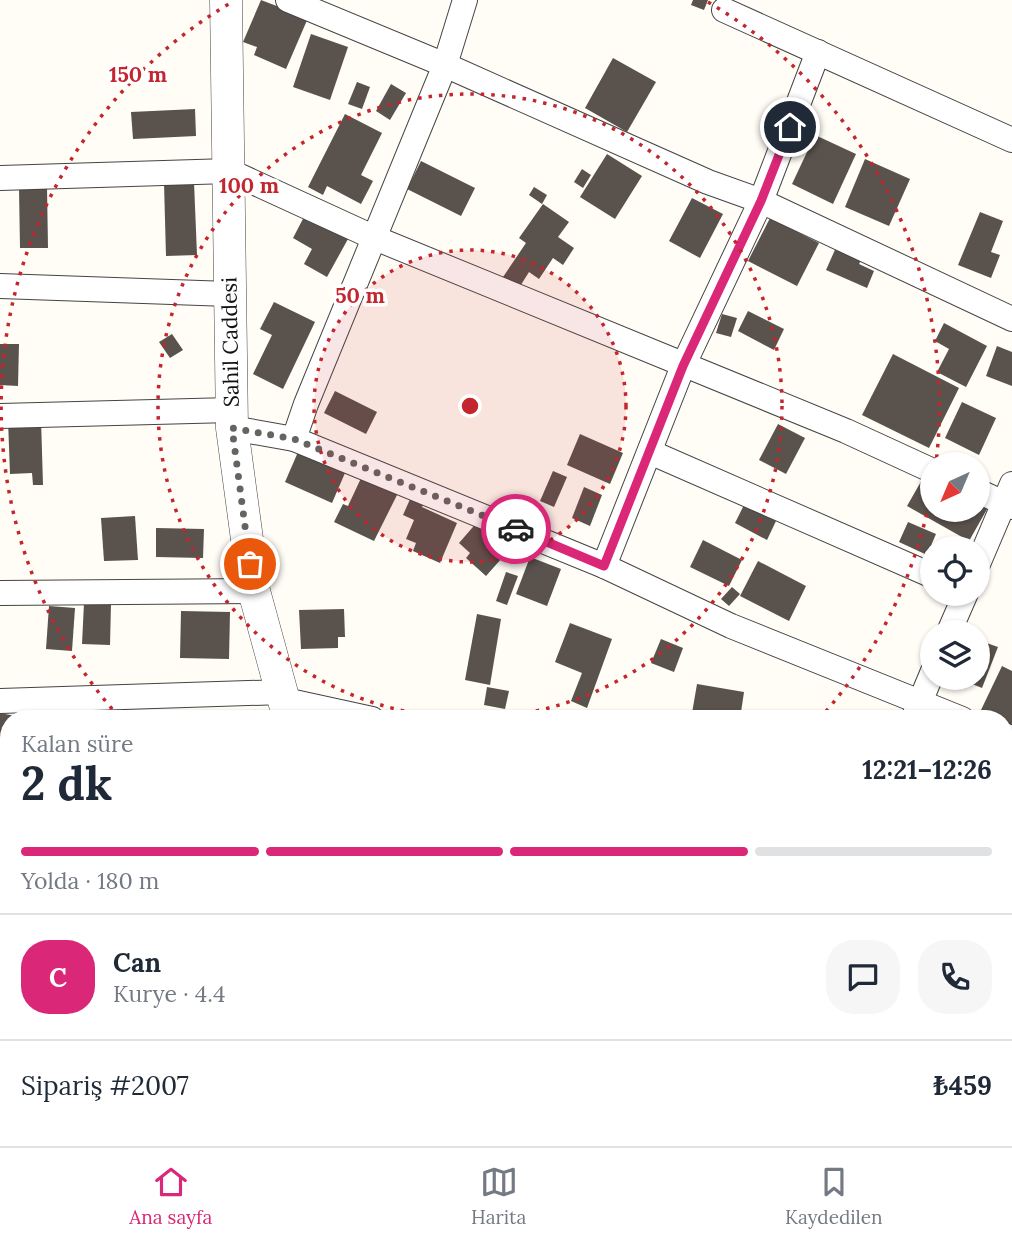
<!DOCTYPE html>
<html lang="tr">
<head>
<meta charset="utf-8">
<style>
	:root { --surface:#fff; --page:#f6f6f7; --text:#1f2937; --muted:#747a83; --line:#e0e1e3; --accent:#db2777 }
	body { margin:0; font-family:Lora,serif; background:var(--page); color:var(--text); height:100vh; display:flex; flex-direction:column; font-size:26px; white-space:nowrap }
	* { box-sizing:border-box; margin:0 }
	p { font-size:23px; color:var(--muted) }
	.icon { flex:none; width:38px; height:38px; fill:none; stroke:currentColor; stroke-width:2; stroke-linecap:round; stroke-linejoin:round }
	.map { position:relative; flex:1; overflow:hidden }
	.details { position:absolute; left:0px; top:710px; width:1013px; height:436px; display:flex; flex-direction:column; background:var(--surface); border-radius:28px 28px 0 0; box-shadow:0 2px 5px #0004 }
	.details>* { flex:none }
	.needle { width:46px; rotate:224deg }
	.buttons { position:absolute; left:920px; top:452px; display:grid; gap:14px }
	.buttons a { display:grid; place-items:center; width:70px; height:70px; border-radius:50%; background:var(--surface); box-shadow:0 2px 5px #0004; font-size:35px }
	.pin { position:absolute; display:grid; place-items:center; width:60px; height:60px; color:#fff; margin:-30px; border:4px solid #fff; border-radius:50%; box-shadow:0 2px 7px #0007 }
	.courier { position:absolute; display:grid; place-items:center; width:70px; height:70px; margin:-35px; border:5px solid #db2777; border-radius:50%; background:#fff; color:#222; box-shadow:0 2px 9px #0007 }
	.head em { font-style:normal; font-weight:800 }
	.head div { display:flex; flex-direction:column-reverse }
	.head { display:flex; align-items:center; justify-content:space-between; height:119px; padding:0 21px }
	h1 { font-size:46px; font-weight:800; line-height:52px }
	.bar { display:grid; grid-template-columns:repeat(4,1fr); gap:10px 7px; align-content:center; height:84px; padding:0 21px }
	.bar i { height:9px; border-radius:5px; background:var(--line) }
	.bar .current { background:var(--accent) }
	.bar p { grid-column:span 4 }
	.line { display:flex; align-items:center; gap:18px; padding:0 21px; border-top:2px solid var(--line) }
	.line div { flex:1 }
	.round { display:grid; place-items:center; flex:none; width:74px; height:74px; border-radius:28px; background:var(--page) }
	.menu { display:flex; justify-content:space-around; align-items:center; height:98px; border-top:2px solid var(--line); background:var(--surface); font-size:19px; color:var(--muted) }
	.menu a { display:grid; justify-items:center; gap:4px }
	.menu .current { color:var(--accent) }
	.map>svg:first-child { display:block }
	.building { fill:#5a524d }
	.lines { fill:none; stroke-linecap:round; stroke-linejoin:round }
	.minor-casing { stroke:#444; stroke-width:26 }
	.tertiary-casing { stroke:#444; stroke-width:33 }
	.minor { stroke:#fff; stroke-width:24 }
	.tertiary { stroke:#fff; stroke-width:32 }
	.done { stroke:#646461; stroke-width:7; stroke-dasharray:0 12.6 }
	.route { stroke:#db2777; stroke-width:9 }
	.ring { fill:none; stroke:#c4262e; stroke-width:3.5; stroke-dasharray:3.5 7 }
	.labels { text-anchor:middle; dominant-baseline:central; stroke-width:7; stroke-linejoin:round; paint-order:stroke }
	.street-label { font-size:21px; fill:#111; stroke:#fff }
	.centre { fill:#c4262e; stroke:#fff; stroke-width:3.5 }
	.ring-label { font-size:21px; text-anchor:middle; font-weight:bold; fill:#c4262e; stroke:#fff; stroke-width:7; stroke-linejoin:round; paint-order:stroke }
</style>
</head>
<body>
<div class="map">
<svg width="1012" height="1146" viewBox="0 0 1012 1146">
	<rect width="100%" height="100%" fill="#fffdf5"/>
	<g class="building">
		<path d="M261 0 308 18 286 69 254 55 257 47 243 42Z"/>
		<path d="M693 0H708L704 10 691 5Z"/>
		<path d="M311 34 348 47 330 100 293 87Z"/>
		<path d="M613 58 656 82 627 132 585 108Z"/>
		<path d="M357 82 370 87 362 109 348 104Z"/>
		<path d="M391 84 406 93 390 120 376 111Z"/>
		<path d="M195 109 196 136 133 139 131 112Z"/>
		<path d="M345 114 382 133 361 175 373 181 361 204 327 186 323 195 308 187Z"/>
		<path d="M815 135 856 154 833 204 792 184Z"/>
		<path d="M607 154 642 176 615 219 580 197Z"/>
		<path d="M865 159 910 179 889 226 845 207Z"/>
		<path d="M421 161 475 188 461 216 407 189Z"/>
		<path d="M582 169 591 175 583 188 574 182Z"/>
		<path d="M194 182 197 255 166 256 164 183Z"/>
		<path d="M47 187 48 248H20L19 188Z"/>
		<path d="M534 187 547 195 542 204 529 195Z"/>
		<path d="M692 198 723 214 700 258 669 241Z"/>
		<path d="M543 204 569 222 558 237 574 248 563 265 553 258 539 279 529 272 519 288 503 277 526 243 519 238Z"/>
		<path d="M980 212 1003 221 991 252 1000 255 991 278 958 265Z"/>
		<path d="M305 215 348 239 327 277 304 264 312 249 293 238Z"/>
		<path d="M770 218 819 243 797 286 748 261Z"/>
		<path d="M838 243 864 255 859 264 874 271 867 288 826 270Z"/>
		<path d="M274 302 315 322 283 389 253 374 272 335 260 329Z"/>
		<path d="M748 311 784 329 774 350 738 331Z"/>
		<path d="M722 314 737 318 731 337 716 333Z"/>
		<path d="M944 323 987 346 966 387 937 372 949 349 935 341Z"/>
		<path d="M172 334 183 350 170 358 159 342Z"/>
		<path d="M0 344H19L18 386 0 385Z"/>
		<path d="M997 346 1012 352V386L986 376Z"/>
		<path d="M893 354 959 388 929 448 862 415Z"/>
		<path d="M335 391 377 412 366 434 324 413Z"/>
		<path d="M962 402 996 418 979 455 945 438Z"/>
		<path d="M41 419 43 485H33L32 473 10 474 8 420Z"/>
		<path d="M778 424 805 438 786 474 759 460Z"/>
		<path d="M580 434 623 453 610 484 567 465Z"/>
		<path d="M298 452 345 473 332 503 285 482Z"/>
		<path d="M553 471 567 477 554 507 540 501Z"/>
		<path d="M362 476 398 493 374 541 334 522 343 504 348 506Z"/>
		<path d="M923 478 933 483V509H978V498L990 504 969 541 907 506Z"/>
		<path d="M584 487 602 495 590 526 572 518Z"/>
		<path d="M411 497 424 503 422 507 457 523 440 563 413 551 416 543 406 539 414 520 403 515Z"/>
		<path d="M744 505 776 521 767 540 735 523Z"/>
		<path d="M135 516 138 560 104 561 101 518Z"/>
		<path d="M479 520 511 548 486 576 466 558 470 553 459 543Z"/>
		<path d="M908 522 936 534 927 555 899 542Z"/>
		<path d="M156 528 204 529 203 558 156 557Z"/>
		<path d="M703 540 742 560 729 586 690 567Z"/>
		<path d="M530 557 561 569 547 606 516 594Z"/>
		<path d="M758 561 806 586 789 621 740 596Z"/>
		<path d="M506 572 518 576 507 605 496 601Z"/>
		<path d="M732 587 740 594 729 606 721 599Z"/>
		<path d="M84 603 111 604 110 645 82 644Z"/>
		<path d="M49 606 75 608 72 651 46 649Z"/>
		<path d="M344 609 345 637H338V648L301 649 299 610Z"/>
		<path d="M181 611 230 612 229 659 180 658Z"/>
		<path d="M477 614 501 619 490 685 465 680Z"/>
		<path d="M570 623 612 639 587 708 571 701 582 673 555 662Z"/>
		<path d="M661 639 683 648 674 672 651 663Z"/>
		<path d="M978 640 998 647 982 688 955 677H978Z"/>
		<path d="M1002 666 1012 671V727L1004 723V719H998L981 710Z"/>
		<path d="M697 684 744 692 740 719H691Z"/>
		<path d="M487 687 509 691 505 709 484 705Z"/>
		<path d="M0 713 26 718 9 719V754L0 752Z"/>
		<path d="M1004 755 1012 760V782L1004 796Z"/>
		<path d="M0 761H9V820L0 819Z"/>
		<path d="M0 826H9V873L0 872Z"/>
		<path d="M0 1081 9 1082V1138H35L34 1146H0Z"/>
		<path d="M59 1138H103V1142L59 1140Z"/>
		<path d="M407 1138H480L479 1146H406Z"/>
		<path d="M903 1138H923L920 1146H900Z"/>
	</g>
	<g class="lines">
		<defs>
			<g id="minor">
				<path d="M288 0 445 65 708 182 761 201 1012 319"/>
				<path d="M724 10 1012 140"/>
				<path d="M0 178 229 171 375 238 846 431 933 471"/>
				<path d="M0 286 229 294"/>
				<path d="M0 416 231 410"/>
				<path d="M232 428 294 439 604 566 731 626 962 719"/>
				<path d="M294 439 306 404 445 65 465 0"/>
				<path d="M650 452 933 576"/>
				<path d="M978 491 1012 507"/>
				<path d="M978 564 1012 484"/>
				<path d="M604 566 683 366 761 201 818 52"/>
				<path d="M0 593 254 591"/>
				<path d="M949 632 966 593"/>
				<path d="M285 700 372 719"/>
				<path d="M0 701 283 692"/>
				<path d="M913 719 933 671"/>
				<path d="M1004 735 1012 738"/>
				<path d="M1004 952 1012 956"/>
				<path d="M0 1014 9 1006"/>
				<path d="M798 1138 818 1146"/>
				<path d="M150 1146H191"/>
				<path d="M836 1146 838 1138"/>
			</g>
			<g id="tertiary">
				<path d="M226 0 232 428 254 591 289 719"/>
				<path d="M358 1138 361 1146"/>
			</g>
		</defs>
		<use href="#minor" class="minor-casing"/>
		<use href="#tertiary" class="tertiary-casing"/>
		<use href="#minor" class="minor"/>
		<use href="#tertiary" class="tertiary"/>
	</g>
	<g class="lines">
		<path class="done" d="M250 564 232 428 294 439 516 529"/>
		<path class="route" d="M516 529 604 566 683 366 761 201 790 127"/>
	</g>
	<circle cx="470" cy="406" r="156" fill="#c4262e" fill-opacity=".12"/>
	<g class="ring">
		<circle cx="470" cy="406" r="156"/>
		<circle cx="470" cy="406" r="312"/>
		<path d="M933 483A469 469 0 0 1 821 717M119 717A469 469 0 0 1 232 2M708 2A469 469 0 0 1 936 463"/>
	</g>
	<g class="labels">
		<g class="street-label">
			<text transform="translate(230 342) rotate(-91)">Sahil Caddesi</text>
		</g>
	</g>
	<circle cx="470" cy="406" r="10" class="centre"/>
	<g class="ring-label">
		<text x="138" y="82">150 m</text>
		<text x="249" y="193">100 m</text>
		<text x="360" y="303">50 m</text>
	</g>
</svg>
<div class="buttons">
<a><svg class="needle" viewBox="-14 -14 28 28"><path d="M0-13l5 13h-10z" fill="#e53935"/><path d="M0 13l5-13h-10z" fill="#747a83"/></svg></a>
<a><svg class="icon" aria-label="locate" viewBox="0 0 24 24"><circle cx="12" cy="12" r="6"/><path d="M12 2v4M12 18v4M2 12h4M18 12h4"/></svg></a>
<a><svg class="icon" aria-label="layers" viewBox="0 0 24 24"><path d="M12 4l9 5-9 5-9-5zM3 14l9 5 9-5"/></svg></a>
</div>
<div class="pin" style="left:250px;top:564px;background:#ea580c"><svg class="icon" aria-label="bag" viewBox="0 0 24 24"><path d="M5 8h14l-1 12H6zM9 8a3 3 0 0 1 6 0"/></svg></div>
<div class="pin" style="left:790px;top:127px;background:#1f2937"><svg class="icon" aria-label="home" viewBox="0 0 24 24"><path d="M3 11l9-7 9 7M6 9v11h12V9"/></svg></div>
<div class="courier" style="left:516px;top:529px"><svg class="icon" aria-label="car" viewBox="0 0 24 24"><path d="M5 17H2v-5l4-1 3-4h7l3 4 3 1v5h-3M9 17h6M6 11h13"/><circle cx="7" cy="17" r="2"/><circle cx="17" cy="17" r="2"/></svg></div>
<section class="details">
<div class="head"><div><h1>2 dk</h1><p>Kalan süre</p></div><em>12:21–12:26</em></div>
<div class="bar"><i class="current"></i><i class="current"></i><i class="current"></i><i></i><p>Yolda · 180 m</p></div>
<div class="line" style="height:126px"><b class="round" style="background:var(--accent);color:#fff">C</b><div><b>Can</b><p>Kurye · 4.4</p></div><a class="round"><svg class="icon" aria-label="chat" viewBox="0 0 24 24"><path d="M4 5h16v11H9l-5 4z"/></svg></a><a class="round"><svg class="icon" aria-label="phone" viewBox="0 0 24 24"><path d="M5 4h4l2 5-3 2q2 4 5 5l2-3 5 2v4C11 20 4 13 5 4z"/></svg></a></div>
<div class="line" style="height:91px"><div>Sipariş #2007</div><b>₺459</b></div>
</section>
</div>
<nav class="menu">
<a class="current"><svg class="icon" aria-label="home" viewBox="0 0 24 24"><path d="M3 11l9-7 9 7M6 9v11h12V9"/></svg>Ana sayfa</a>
<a><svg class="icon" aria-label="map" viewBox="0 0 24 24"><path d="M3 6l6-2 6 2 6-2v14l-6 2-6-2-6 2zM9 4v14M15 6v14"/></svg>Harita</a>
<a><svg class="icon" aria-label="saved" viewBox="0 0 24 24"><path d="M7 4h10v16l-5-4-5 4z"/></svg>Kaydedilen</a>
</nav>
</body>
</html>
